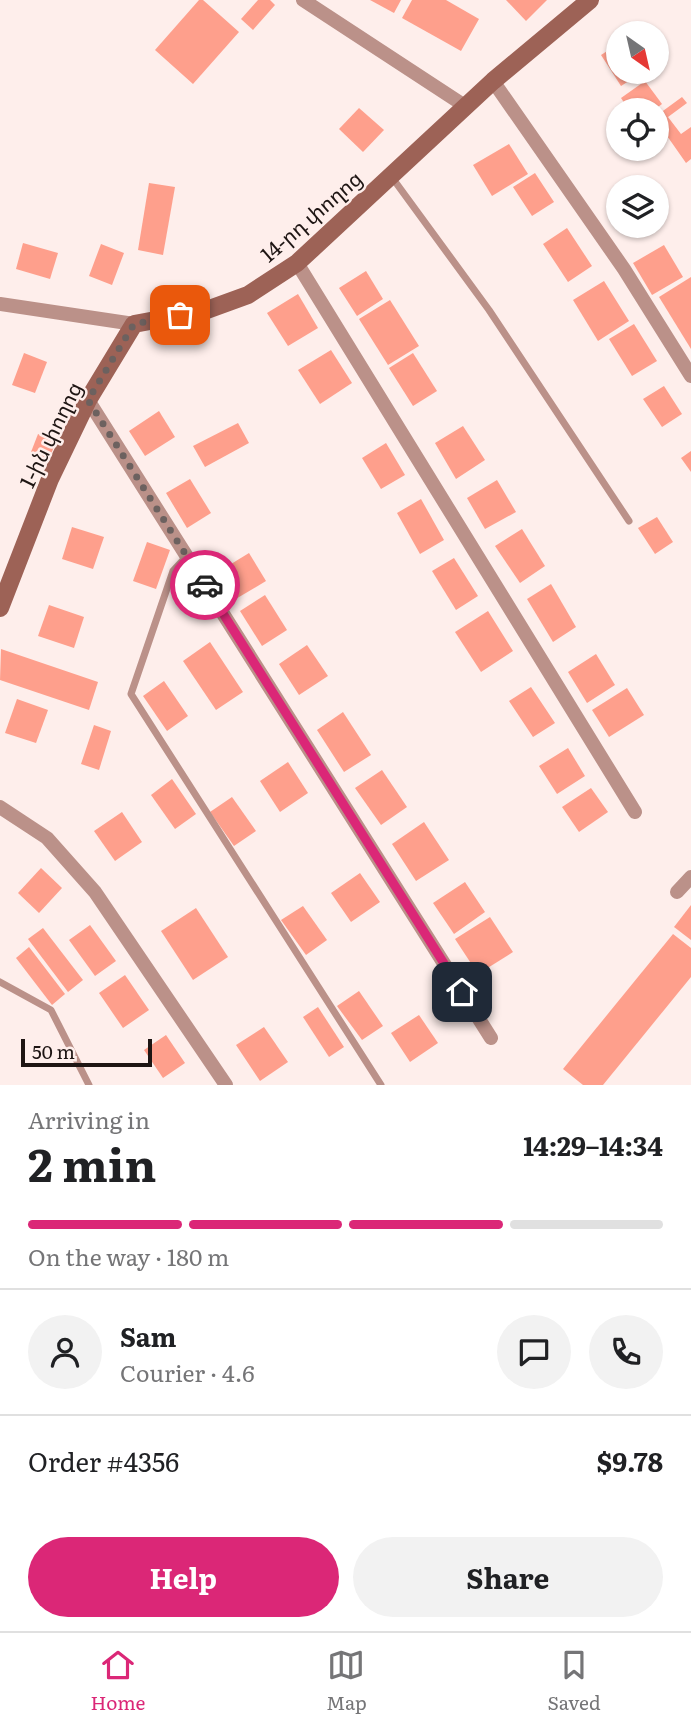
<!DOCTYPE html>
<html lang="en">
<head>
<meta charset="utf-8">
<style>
	:root { --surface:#fff; --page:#f2f2f2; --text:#202124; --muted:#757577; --line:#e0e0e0; --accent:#db2777 }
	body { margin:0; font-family:Literata,"Noto Sans Armenian",serif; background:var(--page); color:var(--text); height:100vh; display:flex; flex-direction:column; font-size:26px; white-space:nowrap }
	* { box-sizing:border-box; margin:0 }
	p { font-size:23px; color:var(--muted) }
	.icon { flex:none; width:38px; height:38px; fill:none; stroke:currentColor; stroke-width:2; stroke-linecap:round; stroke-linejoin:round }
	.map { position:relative; height:1085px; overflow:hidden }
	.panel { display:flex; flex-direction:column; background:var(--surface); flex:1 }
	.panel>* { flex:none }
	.needle { width:46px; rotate:146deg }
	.buttons { position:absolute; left:606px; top:21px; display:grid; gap:14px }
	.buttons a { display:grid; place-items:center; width:63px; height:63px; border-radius:50%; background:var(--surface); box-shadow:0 2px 5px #0004; font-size:35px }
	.scale { position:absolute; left:21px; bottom:18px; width:131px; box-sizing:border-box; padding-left:7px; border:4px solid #1e1513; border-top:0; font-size:19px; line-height:24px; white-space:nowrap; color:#1e1513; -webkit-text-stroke:5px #feeeeb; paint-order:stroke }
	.pin { position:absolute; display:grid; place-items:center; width:60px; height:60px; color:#fff; margin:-30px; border-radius:14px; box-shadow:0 4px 10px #0006 }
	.courier { position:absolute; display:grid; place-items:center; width:70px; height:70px; margin:-35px; border:5px solid #db2777; border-radius:50%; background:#fff; color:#222; box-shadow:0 2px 9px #0007 }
	.head em { font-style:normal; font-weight:700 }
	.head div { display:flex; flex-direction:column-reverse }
	.head { display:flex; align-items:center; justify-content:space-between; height:119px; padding:0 28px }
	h1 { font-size:46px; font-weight:700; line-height:52px }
	.bar { display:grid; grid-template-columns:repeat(4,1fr); gap:10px 7px; align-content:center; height:84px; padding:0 28px }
	.bar i { height:9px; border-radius:5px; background:var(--line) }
	.bar .on { background:var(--accent) }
	.bar p { grid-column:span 4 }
	.line { display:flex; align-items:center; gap:18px; padding:0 28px; border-top:2px solid var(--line) }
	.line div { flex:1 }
	.round { display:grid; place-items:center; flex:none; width:74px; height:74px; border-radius:37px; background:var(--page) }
	.button { display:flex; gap:14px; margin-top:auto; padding:14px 28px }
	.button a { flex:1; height:80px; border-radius:42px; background:var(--accent); color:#fff; font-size:28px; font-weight:700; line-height:80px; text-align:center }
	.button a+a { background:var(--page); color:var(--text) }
	.dock { display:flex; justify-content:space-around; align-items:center; height:98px; border-top:2px solid var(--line); background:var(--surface); font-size:19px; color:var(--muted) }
	.dock a { display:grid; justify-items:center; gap:4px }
	.dock .on { color:var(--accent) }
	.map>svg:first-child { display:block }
	.building { fill:#fe9f8c }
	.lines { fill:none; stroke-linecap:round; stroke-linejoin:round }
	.lane { stroke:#bb9189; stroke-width:7 }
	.street { stroke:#bb9189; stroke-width:14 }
	.secondary { stroke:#9d6256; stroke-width:18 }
	.done { stroke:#6c615f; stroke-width:7; stroke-dasharray:0 12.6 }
	.route { stroke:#db2777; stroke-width:9 }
	.labels { text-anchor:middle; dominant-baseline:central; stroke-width:5; stroke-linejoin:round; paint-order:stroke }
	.street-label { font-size:21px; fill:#1e1513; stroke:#feeeeb }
</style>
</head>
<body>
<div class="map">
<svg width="691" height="1085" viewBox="0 0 691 1085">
	<rect width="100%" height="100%" fill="#feeeeb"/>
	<g class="building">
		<path d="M199 0H203L239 32 193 84 155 50Z"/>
		<path d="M258 0H270L275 5 253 30 241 19Z"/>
		<path d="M370 0H401L394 13Z"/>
		<path d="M412 0H446L479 19 461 51 402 18Z"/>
		<path d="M506 0H547L526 21Z"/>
		<path d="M618 44V72H643L621 86 601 55Z"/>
		<path d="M645 81 662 104 654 110H629L621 98Z"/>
		<path d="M682 97 687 103 668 117 681 134 691 127V159L686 163 658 123 656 124V116Z"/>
		<path d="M359 108 384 130 363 152 339 129Z"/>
		<path d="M509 144 528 174 492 196 473 165Z"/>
		<path d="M535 173 554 202 532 216 513 187Z"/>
		<path d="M149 183 175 187 163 255 138 250Z"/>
		<path d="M567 228 592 266 568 282 543 244Z"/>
		<path d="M23 243 58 253 50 279 16 269Z"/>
		<path d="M101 244 124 253 112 285 89 276Z"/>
		<path d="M664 245 683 277 652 295 633 263Z"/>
		<path d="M366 271 383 299 357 316 339 288Z"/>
		<path d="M691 277V349L659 297Z"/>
		<path d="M604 281 629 321 598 341 573 300Z"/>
		<path d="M298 294 318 328 288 346 267 313Z"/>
		<path d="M390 300 419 346 388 365 359 319Z"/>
		<path d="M634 324 657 361 632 376 609 339Z"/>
		<path d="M331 350 352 383 320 404 298 370Z"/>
		<path d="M24 353 47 362 35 393 12 385Z"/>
		<path d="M413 353 437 391 413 406 389 368Z"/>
		<path d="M664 386 682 414 662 427 643 399Z"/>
		<path d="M159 411 175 437 145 456 129 431Z"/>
		<path d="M238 423 249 443 205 467 193 446Z"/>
		<path d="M463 426 485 460 456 479 435 443Z"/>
		<path d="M38 434 56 442 49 459 31 452Z"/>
		<path d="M386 443 405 475 381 489 362 458Z"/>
		<path d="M691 451V472L681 458Z"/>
		<path d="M190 479 211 513 187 528 166 493Z"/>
		<path d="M497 480 516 512 485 529 467 498Z"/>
		<path d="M421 499 444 540 420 554 397 513Z"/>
		<path d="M657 517 673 542 655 554 638 528Z"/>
		<path d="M72 527 104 537 93 569 62 559Z"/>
		<path d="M522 529 545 566 520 583 495 546Z"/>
		<path d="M147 542 170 550 156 589 133 581Z"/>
		<path d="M249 553 266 581 234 600 218 572Z"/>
		<path d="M454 558 478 596 456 610 432 571Z"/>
		<path d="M551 584 576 627 553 642 527 599Z"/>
		<path d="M265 595 287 630 262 646 240 611Z"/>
		<path d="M49 605 84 617 74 648 38 636Z"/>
		<path d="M488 611 513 651 481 672 455 632Z"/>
		<path d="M210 642 243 692 216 710 183 661Z"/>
		<path d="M307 645 328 676 299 695 279 664Z"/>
		<path d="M1 649 98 682 89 710 0 680Z"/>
		<path d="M596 654 615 685 587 703 568 672Z"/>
		<path d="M164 681 188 716 167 731 143 696Z"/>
		<path d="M531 687 555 723 533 737 509 701Z"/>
		<path d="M627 688 644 715 609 737 592 710Z"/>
		<path d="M17 699 48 710 36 743 5 733Z"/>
		<path d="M343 712 371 755 344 772 317 730Z"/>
		<path d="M94 725 111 731 99 770 81 764Z"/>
		<path d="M568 748 585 776 557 794 539 766Z"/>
		<path d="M288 762 308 793 280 812 260 781Z"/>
		<path d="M382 770 407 807 381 825 355 788Z"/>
		<path d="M172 779 196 814 175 829 151 795Z"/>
		<path d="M591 788 608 812 579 832 562 807Z"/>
		<path d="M232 797 256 831 234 846 210 812Z"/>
		<path d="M122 812 142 842 115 861 94 831Z"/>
		<path d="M424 822 449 860 416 881 392 844Z"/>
		<path d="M41 868 62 888 39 913 18 893Z"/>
		<path d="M360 873 380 902 351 922 331 893Z"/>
		<path d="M465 882 485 912 454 934 433 903Z"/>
		<path d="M691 905V940L674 927Z"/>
		<path d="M303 906 327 940 306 955 281 920Z"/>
		<path d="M196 908 228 957 193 980 161 931Z"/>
		<path d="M490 917 513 952 478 974 455 939Z"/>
		<path d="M90 925 116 961 95 976 69 940Z"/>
		<path d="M43 928 83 980 68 992 28 939Z"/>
		<path d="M673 934 691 948V977L603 1085H583L563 1069Z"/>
		<path d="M29 947 65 994 52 1005 16 958Z"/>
		<path d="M125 975 149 1010 123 1028 99 993Z"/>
		<path d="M359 991 383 1026 362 1040 337 1006Z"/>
		<path d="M318 1007 344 1047 329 1057 303 1017Z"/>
		<path d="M419 1015 438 1043 410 1062 391 1033Z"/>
		<path d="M264 1027 288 1062 260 1081 236 1045Z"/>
		<path d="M166 1035 185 1063 163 1078 144 1050Z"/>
	</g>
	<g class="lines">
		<g class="lane">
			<path d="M391 176 489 310 629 521"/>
			<path d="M186 557 173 571 131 694 381 1085"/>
			<path d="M0 982 51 1010 89 1085"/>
		</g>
		<g class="street">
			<path d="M303 0 465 106"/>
			<path d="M493 81 624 269 691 376"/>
			<path d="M297 263 635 812"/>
			<path d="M0 304 134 324"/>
			<path d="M88 400 491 1038"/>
			<path d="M0 807 47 838 95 892 226 1085"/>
			<path d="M677 892 691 877"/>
		</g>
		<path class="secondary" d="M0 608 50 479 88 400 134 324 204 311 248 295 297 263 493 81 590 0"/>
	</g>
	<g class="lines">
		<path class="done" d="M180 315 134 324 88 400 205 585"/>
		<path class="route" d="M205 585 462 992"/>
	</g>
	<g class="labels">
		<g class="street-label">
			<text transform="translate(310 215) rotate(-41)">14-րդ փողոց</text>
			<text transform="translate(49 434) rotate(-64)">1-ին փողոց</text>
		</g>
	</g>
</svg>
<div class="buttons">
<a><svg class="needle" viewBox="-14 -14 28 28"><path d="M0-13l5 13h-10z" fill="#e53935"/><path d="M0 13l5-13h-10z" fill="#757577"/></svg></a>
<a><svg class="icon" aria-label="locate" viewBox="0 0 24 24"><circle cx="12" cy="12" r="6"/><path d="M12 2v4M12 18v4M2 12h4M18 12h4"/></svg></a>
<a><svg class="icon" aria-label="layers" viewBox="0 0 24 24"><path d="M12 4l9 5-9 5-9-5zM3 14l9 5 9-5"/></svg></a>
</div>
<div class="scale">50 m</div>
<div class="pin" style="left:180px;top:315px;background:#ea580c"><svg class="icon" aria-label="bag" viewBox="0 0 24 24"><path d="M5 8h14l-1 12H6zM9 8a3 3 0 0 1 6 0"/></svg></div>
<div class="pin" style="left:462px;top:992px;background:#1f2937"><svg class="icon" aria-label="home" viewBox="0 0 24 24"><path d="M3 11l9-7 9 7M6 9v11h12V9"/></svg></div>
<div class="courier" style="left:205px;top:585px"><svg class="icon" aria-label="car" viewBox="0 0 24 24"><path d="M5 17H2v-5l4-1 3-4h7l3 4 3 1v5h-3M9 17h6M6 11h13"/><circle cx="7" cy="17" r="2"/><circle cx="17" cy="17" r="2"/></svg></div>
</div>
<section class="panel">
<div class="head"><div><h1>2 min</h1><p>Arriving in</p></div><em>14:29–14:34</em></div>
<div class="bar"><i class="on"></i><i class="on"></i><i class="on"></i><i></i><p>On the way · 180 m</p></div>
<div class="line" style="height:126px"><a class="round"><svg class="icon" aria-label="person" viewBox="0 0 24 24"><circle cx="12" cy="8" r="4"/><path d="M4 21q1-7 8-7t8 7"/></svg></a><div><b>Sam</b><p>Courier · 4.6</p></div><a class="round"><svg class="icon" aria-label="chat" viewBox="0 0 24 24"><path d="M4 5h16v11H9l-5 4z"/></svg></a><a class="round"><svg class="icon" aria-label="phone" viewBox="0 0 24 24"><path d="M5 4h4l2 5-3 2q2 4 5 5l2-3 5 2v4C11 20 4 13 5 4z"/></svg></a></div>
<div class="line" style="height:91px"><div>Order #4356</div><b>$9.78</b></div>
<div class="button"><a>Help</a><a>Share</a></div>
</section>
<nav class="dock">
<a class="on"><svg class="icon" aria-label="home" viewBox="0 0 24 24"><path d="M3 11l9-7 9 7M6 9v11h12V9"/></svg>Home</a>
<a><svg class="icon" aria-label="map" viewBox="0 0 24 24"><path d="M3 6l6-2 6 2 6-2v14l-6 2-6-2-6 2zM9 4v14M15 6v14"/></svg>Map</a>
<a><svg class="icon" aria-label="saved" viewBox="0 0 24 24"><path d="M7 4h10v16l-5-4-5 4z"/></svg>Saved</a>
</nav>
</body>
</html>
